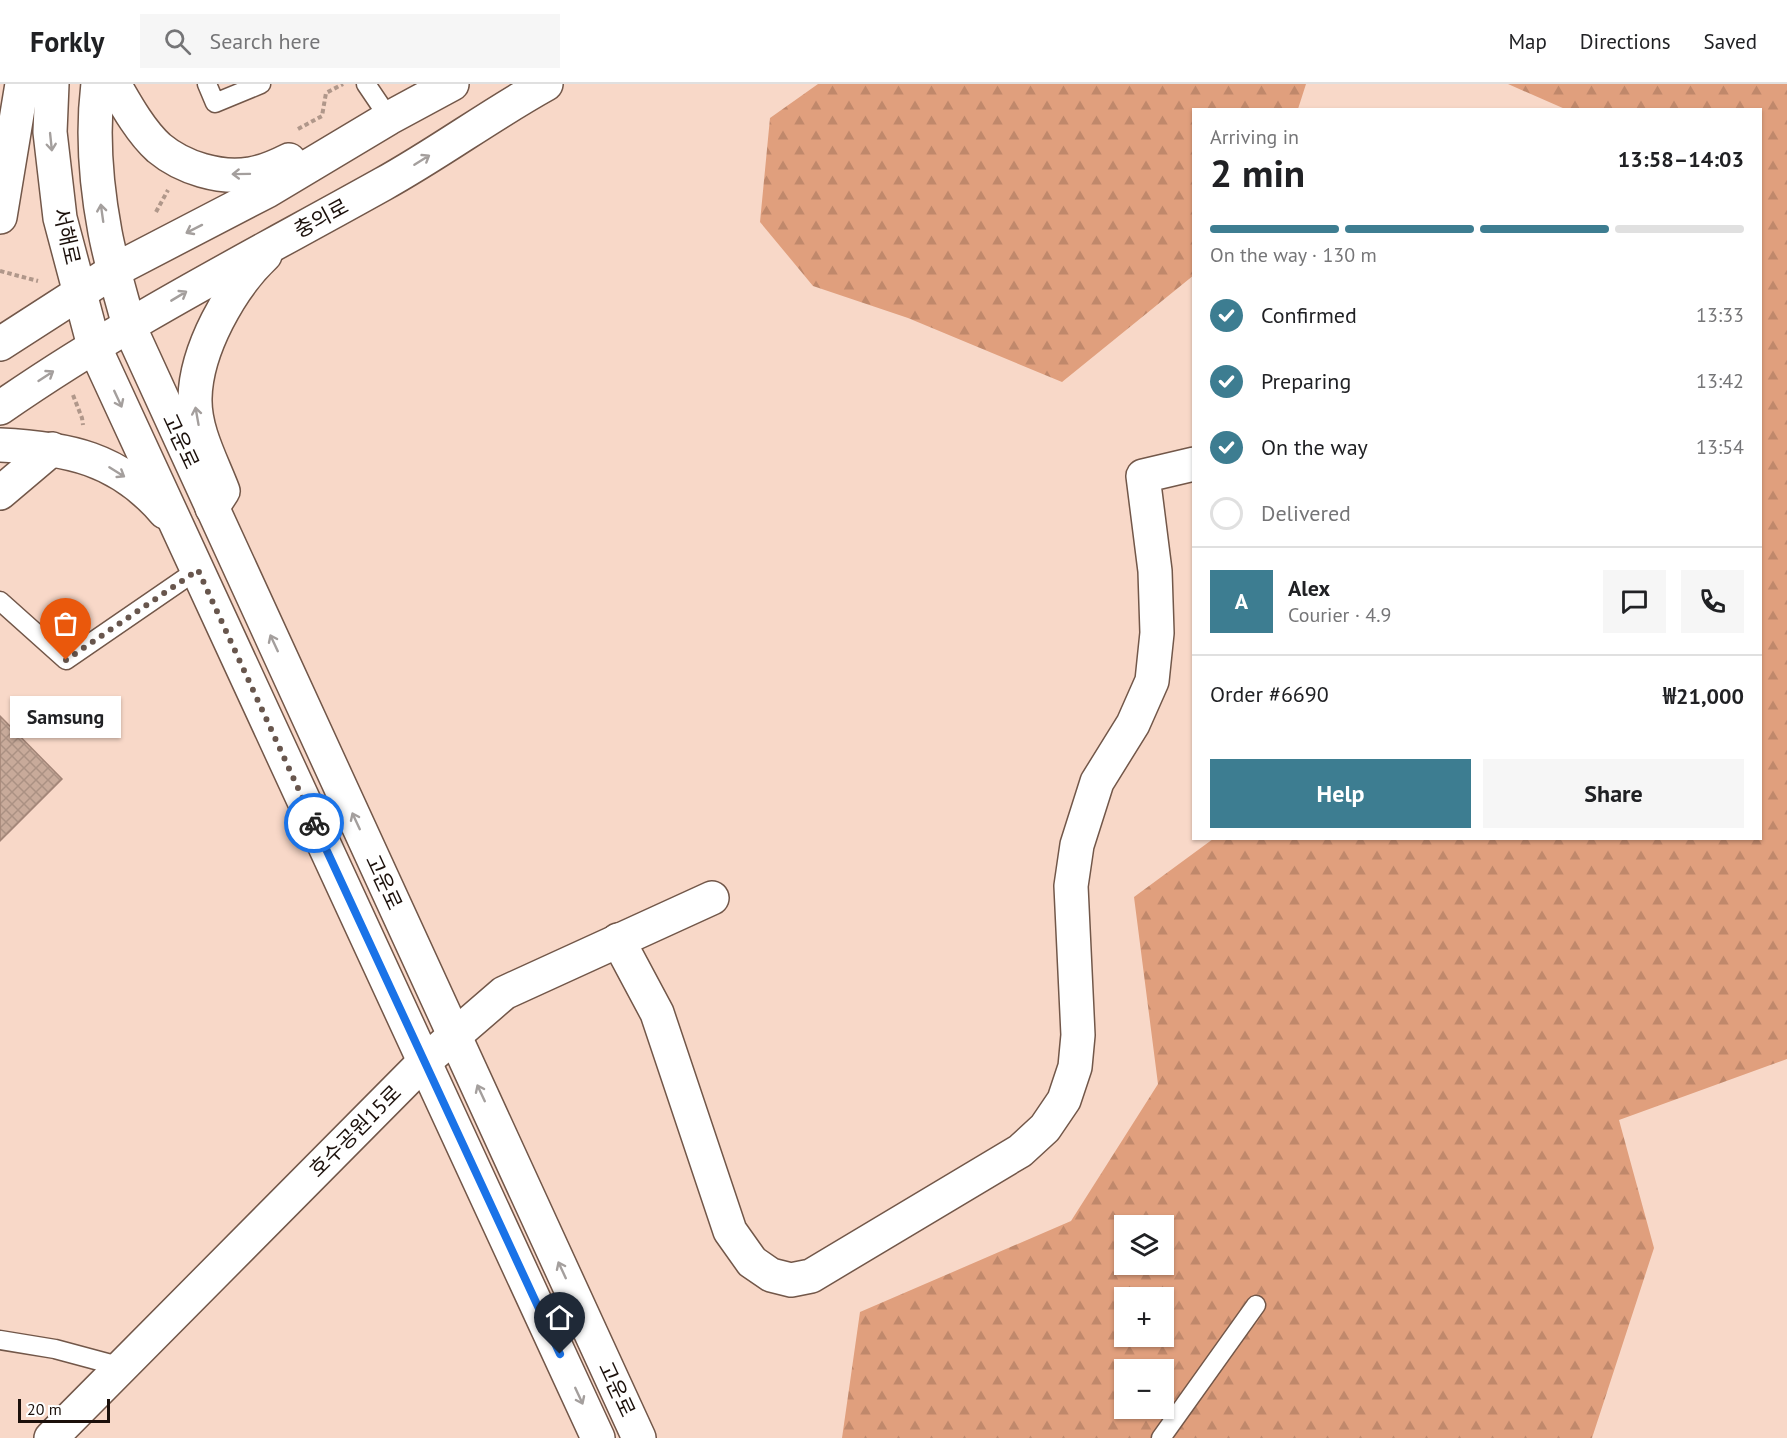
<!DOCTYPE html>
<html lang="en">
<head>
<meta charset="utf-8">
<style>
	:root { --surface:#fff; --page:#f6f6f6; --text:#202124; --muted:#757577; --line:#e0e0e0; --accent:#3d7d91 }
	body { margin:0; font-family:"PT Sans","Noto Sans KR",sans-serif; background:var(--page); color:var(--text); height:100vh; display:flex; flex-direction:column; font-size:22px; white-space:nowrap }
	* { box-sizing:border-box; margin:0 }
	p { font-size:20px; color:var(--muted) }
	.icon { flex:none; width:33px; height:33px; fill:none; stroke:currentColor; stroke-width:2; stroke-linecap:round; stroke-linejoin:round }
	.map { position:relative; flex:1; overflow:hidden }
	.panel { position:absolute; left:1192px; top:24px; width:570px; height:732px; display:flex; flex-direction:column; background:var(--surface); border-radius:0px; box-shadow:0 2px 4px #0004 }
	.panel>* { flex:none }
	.tools { position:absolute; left:1114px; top:1131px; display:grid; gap:12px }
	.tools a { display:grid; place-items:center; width:60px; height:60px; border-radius:0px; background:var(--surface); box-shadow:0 2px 4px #0004; font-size:30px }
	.scale { position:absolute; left:18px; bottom:15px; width:92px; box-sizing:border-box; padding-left:6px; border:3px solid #1b100b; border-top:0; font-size:16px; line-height:21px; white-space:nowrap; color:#1b100b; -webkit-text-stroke:4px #fff; paint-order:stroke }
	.pin { position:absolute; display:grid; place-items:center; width:51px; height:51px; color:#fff; margin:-62px -26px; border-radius:50% 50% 50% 0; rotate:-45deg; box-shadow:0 0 6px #0007 }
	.pin .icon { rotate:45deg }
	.courier { position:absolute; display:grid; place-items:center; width:60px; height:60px; margin:-30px; border:4px solid #1a73e8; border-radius:50%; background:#fff; color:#222; box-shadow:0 2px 8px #0007 }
	.bubble { position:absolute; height:42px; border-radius:0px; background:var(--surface); box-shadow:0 2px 4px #0004; font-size:20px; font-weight:600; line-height:42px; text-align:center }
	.overview em { font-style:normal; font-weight:600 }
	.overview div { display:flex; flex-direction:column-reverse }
	.overview { display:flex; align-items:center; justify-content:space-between; height:102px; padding:0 18px }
	h1 { font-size:39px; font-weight:600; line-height:45px }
	.bar { display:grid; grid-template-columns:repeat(4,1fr); gap:9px 6px; align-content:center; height:72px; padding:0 18px }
	.bar i { height:8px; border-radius:4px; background:var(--line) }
	.bar .current { background:var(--accent) }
	.bar p { grid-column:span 4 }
	.line { display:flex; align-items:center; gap:15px; padding:0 18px; border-top:2px solid var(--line) }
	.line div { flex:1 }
	.round { display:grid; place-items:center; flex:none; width:63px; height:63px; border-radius:0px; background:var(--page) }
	ol { padding:0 18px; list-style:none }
	li { display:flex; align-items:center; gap:18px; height:66px }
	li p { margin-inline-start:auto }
	li .icon { padding:6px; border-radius:50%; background:var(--accent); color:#fff; stroke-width:4 }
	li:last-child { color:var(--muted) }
	li i { width:33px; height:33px; border:3px solid var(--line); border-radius:50% }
	.button { display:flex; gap:12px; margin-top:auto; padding:12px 18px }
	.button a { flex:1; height:69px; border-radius:0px; background:var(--accent); color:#fff; font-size:24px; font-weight:600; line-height:69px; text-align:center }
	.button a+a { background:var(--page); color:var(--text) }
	header { display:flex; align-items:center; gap:36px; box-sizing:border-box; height:84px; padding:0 30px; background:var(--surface); border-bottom:2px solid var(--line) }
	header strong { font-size:28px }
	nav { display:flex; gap:33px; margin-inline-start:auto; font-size:21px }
	.search { width:420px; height:54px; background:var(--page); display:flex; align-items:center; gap:15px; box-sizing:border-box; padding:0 21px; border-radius:0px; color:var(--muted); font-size:22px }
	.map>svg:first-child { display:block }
	.forest { fill:url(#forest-firs); fill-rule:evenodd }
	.building { fill:url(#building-cross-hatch); stroke:#a38577; stroke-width:1.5 }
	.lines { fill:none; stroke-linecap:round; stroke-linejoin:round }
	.service-casing { stroke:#725749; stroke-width:21 }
	.minor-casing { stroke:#725749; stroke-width:36 }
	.secondary-casing { stroke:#725749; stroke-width:36 }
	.primary-casing { stroke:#725749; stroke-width:36 }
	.path { stroke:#b0978a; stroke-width:4; stroke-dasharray:4.5 3; stroke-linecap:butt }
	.service { stroke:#fff; stroke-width:18 }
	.minor { stroke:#fff; stroke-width:33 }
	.secondary { stroke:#fff; stroke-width:33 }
	.primary { stroke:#fff; stroke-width:33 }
	.oneway { stroke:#a49f9d }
	.done { stroke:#68564d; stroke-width:6; stroke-dasharray:0 10.8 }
	.route { stroke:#1a73e8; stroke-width:8 }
	.labels { text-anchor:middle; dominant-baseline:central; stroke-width:6; stroke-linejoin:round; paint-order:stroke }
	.street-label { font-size:21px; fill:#1b100b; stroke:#fff }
</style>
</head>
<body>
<header>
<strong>Forkly</strong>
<div class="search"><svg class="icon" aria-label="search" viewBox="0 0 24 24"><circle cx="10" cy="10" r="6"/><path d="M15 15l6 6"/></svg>Search here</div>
<nav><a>Map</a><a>Directions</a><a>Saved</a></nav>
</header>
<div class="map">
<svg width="1787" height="1354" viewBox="0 0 1787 1354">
	<defs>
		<pattern id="forest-firs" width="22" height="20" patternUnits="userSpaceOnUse" patternTransform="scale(1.5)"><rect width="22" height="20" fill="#e09f7d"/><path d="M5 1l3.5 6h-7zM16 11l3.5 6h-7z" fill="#c0886b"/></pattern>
		<pattern id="building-cross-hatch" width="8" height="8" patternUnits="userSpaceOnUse" patternTransform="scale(1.5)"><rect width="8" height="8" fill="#c8aa9a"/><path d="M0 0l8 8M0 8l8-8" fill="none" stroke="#ab9183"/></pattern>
	</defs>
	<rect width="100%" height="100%" fill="#f8d8c8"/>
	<g class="forest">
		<path d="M818 0H1306L1298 25 1194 26V191L1062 298 908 234 813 202 760 138 770 34Z"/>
		<path d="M1508 0H1787V975L1619 1036 1654 1164 1592 1354H842L860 1228 1071 1137 1158 1000 1134 813 1213 755 1761 754V26L1565 25ZM1125 1142H1164V1180H1125ZM1125 1214H1164V1252H1125ZM1125 1286H1164V1324H1125Z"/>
	</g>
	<path class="building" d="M0 632 62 695 0 757Z"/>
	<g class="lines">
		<defs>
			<g id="service">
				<path d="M207 0 215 19 261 0"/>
				<path d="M366 0 389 34"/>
				<path d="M0 517 66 576 197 486"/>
				<path d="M0 1256 55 1265 122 1283"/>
				<path d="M1161 1354 1256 1221"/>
			</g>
			<g id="minor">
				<path d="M0 409 52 365"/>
				<path d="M618 856 657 929 730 1147 752 1178 771 1191 791 1196 811 1192 1020 1067 1045 1044 1064 1016 1075 983 1078 951 1071 802 1077 761 1097 698 1133 640 1152 597 1157 549 1155 487 1143 392 1194 380"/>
				<path d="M51 1354 424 978 504 909 712 814"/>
			</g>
			<g id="secondary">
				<path d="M129 242 639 1354"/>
				<path d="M94 262 598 1354"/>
				<path d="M0 361C67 364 119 374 165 428"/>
			</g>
			<g id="primary">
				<path d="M52 0 50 48 60 134 94 262"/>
				<path d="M98 0C92 48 96 100 105 148 111 180 121 211 129 242"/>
				<path d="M114 0C126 21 141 48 159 64 183 84 220 95 250 90 264 88 277 82 289 76"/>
				<path d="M0 133 22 0"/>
				<path d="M0 260 115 186 267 107 389 34 452 0"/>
				<path d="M0 324C122 239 254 172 383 100 439 69 490 31 546 0"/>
				<path d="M212 424 223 407C212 378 194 346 195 314 196 266 230 204 265 171"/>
			</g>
		</defs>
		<use href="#service" class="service-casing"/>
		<use href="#minor" class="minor-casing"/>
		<use href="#secondary" class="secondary-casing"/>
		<use href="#primary" class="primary-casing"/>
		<g class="path">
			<path d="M298 45 322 32 326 9 343 0"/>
			<path d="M156 128 168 106"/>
			<path d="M0 187 38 197"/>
			<path d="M73 311 82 334 83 341"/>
		</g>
		<use href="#service" class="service"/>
		<use href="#minor" class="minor"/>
		<use href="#secondary" class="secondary"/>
		<use href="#primary" class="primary"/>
	</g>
	<defs><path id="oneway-shaft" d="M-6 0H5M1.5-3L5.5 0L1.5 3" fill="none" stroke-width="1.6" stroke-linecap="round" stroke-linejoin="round" transform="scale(1.5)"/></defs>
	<g class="oneway">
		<use href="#oneway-shaft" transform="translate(51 58) rotate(84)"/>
		<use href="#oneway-shaft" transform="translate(422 76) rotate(-32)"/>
		<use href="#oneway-shaft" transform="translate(241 90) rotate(179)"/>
		<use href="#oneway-shaft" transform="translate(102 129) rotate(-98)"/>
		<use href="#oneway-shaft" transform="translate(194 145) rotate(153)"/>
		<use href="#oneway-shaft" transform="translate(179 212) rotate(-31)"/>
		<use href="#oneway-shaft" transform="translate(46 292) rotate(-33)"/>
		<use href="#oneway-shaft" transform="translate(118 315) rotate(65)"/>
		<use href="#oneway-shaft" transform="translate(197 332) rotate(-100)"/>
		<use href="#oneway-shaft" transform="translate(117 388) rotate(32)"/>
		<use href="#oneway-shaft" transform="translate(274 559) rotate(-115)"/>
		<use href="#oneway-shaft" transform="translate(356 737) rotate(-115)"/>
		<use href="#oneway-shaft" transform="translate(481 1009) rotate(-115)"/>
		<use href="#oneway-shaft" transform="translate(562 1186) rotate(-115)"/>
		<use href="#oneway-shaft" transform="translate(579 1312) rotate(65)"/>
	</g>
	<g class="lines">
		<path class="done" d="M66 576 198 486 314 739"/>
		<path class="route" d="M314 739 560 1270"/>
	</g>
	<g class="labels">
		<g class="street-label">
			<text transform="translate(321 134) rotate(-28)">충의로</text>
			<text transform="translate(67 152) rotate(77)">서해로</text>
			<text transform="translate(181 357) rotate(65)">고운로</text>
			<text transform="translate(384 798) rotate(65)">고운로</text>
			<text transform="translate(355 1047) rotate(-45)">호수공원15로</text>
			<text transform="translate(617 1305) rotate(65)">고운로</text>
		</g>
	</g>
</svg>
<div class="tools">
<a><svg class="icon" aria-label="layers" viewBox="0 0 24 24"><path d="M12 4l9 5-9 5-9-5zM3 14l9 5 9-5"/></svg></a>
<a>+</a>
<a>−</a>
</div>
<div class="scale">20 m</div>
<div class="pin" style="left:66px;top:576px;background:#ea580c"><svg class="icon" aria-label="bag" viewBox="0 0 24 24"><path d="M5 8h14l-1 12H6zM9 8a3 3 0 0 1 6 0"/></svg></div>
<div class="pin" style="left:560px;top:1270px;background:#1f2937"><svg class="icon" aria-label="home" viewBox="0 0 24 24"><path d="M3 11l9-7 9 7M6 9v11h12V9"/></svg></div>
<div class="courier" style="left:314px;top:739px"><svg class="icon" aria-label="bike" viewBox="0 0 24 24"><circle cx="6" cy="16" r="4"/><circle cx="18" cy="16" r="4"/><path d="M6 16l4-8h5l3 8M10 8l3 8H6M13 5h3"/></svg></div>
<div class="bubble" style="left:10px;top:612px;width:111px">Samsung</div>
<section class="panel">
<div class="overview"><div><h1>2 min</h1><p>Arriving in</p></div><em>13:58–14:03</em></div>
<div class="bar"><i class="current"></i><i class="current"></i><i class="current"></i><i></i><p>On the way · 130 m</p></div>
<ol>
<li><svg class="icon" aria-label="check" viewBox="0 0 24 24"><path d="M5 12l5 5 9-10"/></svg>Confirmed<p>13:33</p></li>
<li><svg class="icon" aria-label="check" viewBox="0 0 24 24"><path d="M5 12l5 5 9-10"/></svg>Preparing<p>13:42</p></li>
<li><svg class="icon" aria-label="check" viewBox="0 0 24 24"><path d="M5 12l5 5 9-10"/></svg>On the way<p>13:54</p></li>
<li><i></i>Delivered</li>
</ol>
<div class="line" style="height:108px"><b class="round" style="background:var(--accent);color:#fff">A</b><div><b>Alex</b><p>Courier · 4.9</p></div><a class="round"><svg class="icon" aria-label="chat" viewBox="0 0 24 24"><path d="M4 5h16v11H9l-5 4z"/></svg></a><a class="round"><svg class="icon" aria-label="phone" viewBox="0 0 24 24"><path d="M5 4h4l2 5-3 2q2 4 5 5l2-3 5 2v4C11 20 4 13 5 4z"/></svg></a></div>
<div class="line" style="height:78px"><div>Order #6690</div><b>₩21,000</b></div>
<div class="button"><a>Help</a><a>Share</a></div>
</section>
</div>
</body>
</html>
